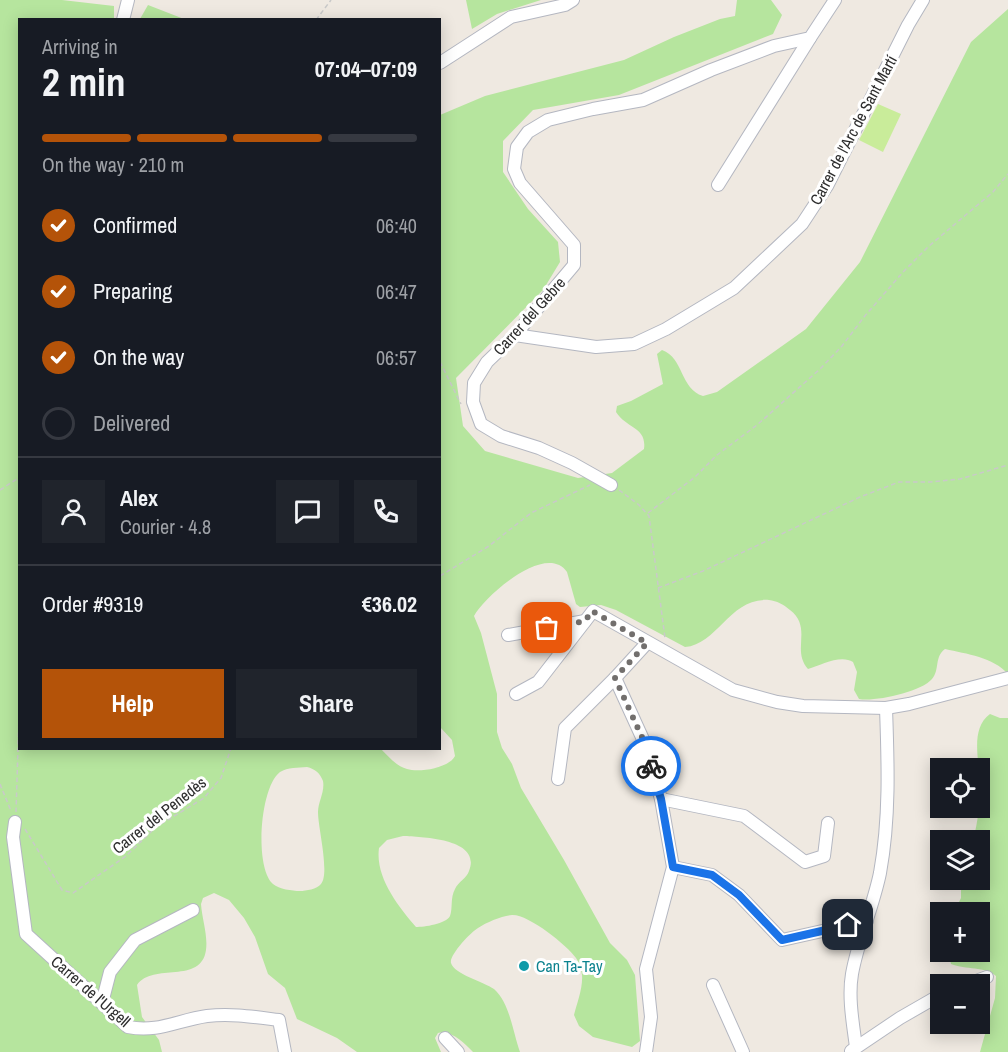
<!DOCTYPE html>
<html lang="en">
<head>
<meta charset="utf-8">
<style>
	:root { --surface:#171b24; --page:#20242c; --text:#f1f3f6; --muted:#9ea1a6; --line:#363941; --accent:#b45309 }
	body { margin:0; font-family:"Archivo Narrow",sans-serif; background:var(--page); color:var(--text); height:100vh; display:flex; flex-direction:column; font-size:22px; white-space:nowrap }
	* { box-sizing:border-box; margin:0 }
	p { font-size:20px; color:var(--muted) }
	.icon { flex:none; width:33px; height:33px; fill:none; stroke:currentColor; stroke-width:2; stroke-linecap:round; stroke-linejoin:round }
	.map { position:relative; flex:1; overflow:hidden }
	.side { position:absolute; left:18px; top:18px; width:423px; height:732px; display:flex; flex-direction:column; background:var(--surface); border-radius:0px; box-shadow:0 3px 15px #0003 }
	.side>* { flex:none }
	.buttons { position:absolute; left:930px; top:758px; display:grid; gap:12px }
	.buttons a { display:grid; place-items:center; width:60px; height:60px; border-radius:0px; background:var(--surface); box-shadow:0 3px 15px #0003; font-size:30px }
	.pin { position:absolute; display:grid; place-items:center; width:51px; height:51px; color:#fff; margin:-26px; border-radius:12px; box-shadow:0 3px 9px #0006 }
	.courier { position:absolute; display:grid; place-items:center; width:60px; height:60px; margin:-30px; border:4px solid #1a73e8; border-radius:50%; background:#fff; color:#222; box-shadow:0 2px 8px #0007 }
	.summary em { font-style:normal; font-weight:700 }
	.summary div { display:flex; flex-direction:column-reverse }
	.summary { display:flex; align-items:center; justify-content:space-between; height:102px; padding:0 24px }
	h1 { font-size:39px; font-weight:700; line-height:45px }
	.bar { display:grid; grid-template-columns:repeat(4,1fr); gap:9px 6px; align-content:center; height:72px; padding:0 24px }
	.bar i { height:8px; border-radius:4px; background:var(--line) }
	.bar .current { background:var(--accent) }
	.bar p { grid-column:span 4 }
	.line { display:flex; align-items:center; gap:15px; padding:0 24px; border-top:2px solid var(--line) }
	.line div { flex:1 }
	.round { display:grid; place-items:center; flex:none; width:63px; height:63px; border-radius:0px; background:var(--page) }
	ol { padding:0 24px; list-style:none }
	li { display:flex; align-items:center; gap:18px; height:66px }
	li p { margin-inline-start:auto }
	li .icon { padding:6px; border-radius:50%; background:var(--accent); color:#fff; stroke-width:4 }
	li:last-child { color:var(--muted) }
	li i { width:33px; height:33px; border:3px solid var(--line); border-radius:50% }
	.button { display:flex; gap:12px; margin-top:auto; padding:12px 24px }
	.button a { flex:1; height:69px; border-radius:0px; background:var(--accent); color:#fff; font-size:24px; font-weight:700; line-height:69px; text-align:center }
	.button a+a { background:var(--page); color:var(--text) }
	.map>svg:first-child { display:block }
	.green { fill:#b6e59e; fill-rule:evenodd }
	.pitch { fill:#c9ec9a }
	.lines { fill:none; stroke-linecap:round; stroke-linejoin:round }
	.minor-casing { stroke:#b4b7c1; stroke-width:14 }
	.path { stroke:#c9c9c9; stroke-width:1.5; stroke-dasharray:4.5 3; stroke-linecap:butt }
	.minor { stroke:#fff; stroke-width:12 }
	.done { stroke:#726f6d; stroke-width:6; stroke-dasharray:0 10.8 }
	.route { stroke:#1a73e8; stroke-width:8 }
	.culture-dot { fill:#0f9aa8; stroke:#fff; stroke-width:2 }
	.labels { text-anchor:middle; dominant-baseline:central; stroke-width:6; stroke-linejoin:round; paint-order:stroke }
	.street-label { font-size:16px; fill:#2e2e2e; stroke:#fff }
	.culture-label { font-size:16px; fill:#0d838f; stroke:#fff; text-anchor:start }
</style>
</head>
<body>
<div class="map">
<svg width="1008" height="1052" viewBox="0 0 1008 1052">
	<rect width="100%" height="100%" fill="#efe9e1"/>
	<g class="green">
		<path d="M0 0H62L114 6V19L20 20V748L381 749C388 756 396 766 407 769 419 773 449 768 455 756L452 740 440 727V115L485 96 624 60 674 37 720 19 735 16 737 0H771L782 15 773 34 619 95 533 110 503 141V172L528 209 558 242 560 262 543 290 456 378 463 426 485 451 578 478 612 473 644 449C647 427 627 429 616 412L617 406 631 401 663 384 657 354 662 350C684 358 680 389 703 396L717 392 806 329 860 262 971 42 1008 9V674C993 657 967 654 945 649 934 657 940 670 932 679 921 692 875 702 859 699L854 690 857 672 853 662C841 654 821 665 808 669 791 650 813 628 790 610 783 604 777 601 769 600 730 597 718 644 685 647L616 610 601 605 580 607 576 604 567 572C546 542 485 596 474 616L481 633 497 694V732L502 748 512 764 521 788 564 860 610 943 627 960 635 975 640 1041 632 1047 593 1037 579 1026 574 1015C577 1003 583 988 582 975 581 969 579 962 576 958 567 945 528 914 512 915 502 916 487 922 478 928 471 932 449 955 451 963 454 974 484 982 494 989 510 1003 513 1033 520 1052H473C464 1043 452 1030 438 1033L435 1038 441 1052H357L337 1038 297 1019 285 988 268 974 255 937 244 918 229 900 214 893 203 898 201 904C202 919 208 935 206 950 201 985 153 962 137 985L142 1017 159 1040 162 1052H0ZM307 767C315 769 320 773 323 781 325 792 318 802 318 812 318 828 330 873 321 884 317 889 306 891 300 891 292 891 279 889 273 884 254 867 260 787 280 772 288 767 298 768 307 767ZM403 836C424 837 482 839 469 871 467 878 458 882 455 889 450 898 453 908 450 916 446 924 424 927 416 927 398 906 375 877 379 848L387 840Z"/>
		<path d="M466 0H541L497 14 472 29Z"/>
		<path d="M148 5 184 19H140Z"/>
		<path d="M990 714 1000 718H1008V1052H980L995 998 996 976C985 966 966 970 951 964L948 951H980V912H954L961 898V879H980V840H973C978 822 980 804 980 785 980 763 969 729 990 714Z"/>
	</g>
	<path class="pitch" d="M878 104 901 114 883 152 859 140Z"/>
	<g class="lines">
		<defs>
			<g id="minor">
				<path d="M123 20 128 0"/>
				<path d="M440 63 511 17 565 5 573 0"/>
				<path d="M718 185 810 38"/>
				<path d="M515 335 596 347 634 344 666 329 734 288 802 224 827 186 908 25 923 0"/>
				<path d="M611 485 572 463 539 448 501 436 481 424 473 402 474 383 487 362 515 335 574 265V245L520 183 514 169 517 147 528 132 548 120 593 109 643 100 711 70 774 46 810 38 835 0"/>
				<path d="M508 635 585 621"/>
				<path d="M615 678 646 746 661 799 673 867 646 969 651 1017 646 1052"/>
				<path d="M516 694 538 682 593 611 733 690 777 702 803 706 886 708 909 704 1008 678"/>
				<path d="M558 779 565 728 615 678 647 643"/>
				<path d="M661 799 744 816 805 862 824 856 828 823"/>
				<path d="M15 822 13 837 26 934 128 1027C158 1033 178 1020 207 1016 231 1013 255 1017 279 1020L285 1052"/>
				<path d="M673 867 712 875 739 895 782 940 867 921"/>
				<path d="M968 984 987 977"/>
				<path d="M713 985 743 1052"/>
				<path d="M102 1003 110 972 135 940 193 910"/>
				<path d="M445 1038 458 1052"/>
				<path d="M856 1047C853 1024 848 997 852 974 858 940 873 907 880 873 890 818 888 763 886 708"/>
				<path d="M851 1051 900 1018 940 995"/>
			</g>
		</defs>
		<use href="#minor" class="minor-casing"/>
		<g class="path">
			<path d="M316 20 331 0"/>
			<path d="M440 362 461 404"/>
			<path d="M0 490 20 477"/>
			<path d="M619 490 639 505 649 516 665 638"/>
			<path d="M648 513 695 477 717 455 757 425 820 369 842 346 864 317 903 272 929 246 993 192 1008 174"/>
			<path d="M440 576 489 546 531 513 590 485"/>
			<path d="M658 588 703 571 860 497 899 482H930L960 479 1008 465"/>
			<path d="M0 784 11 811"/>
			<path d="M16 812 20 684"/>
			<path d="M25 829 62 890 73 893 126 856 156 827 204 798 221 778 231 748"/>
		</g>
		<use href="#minor" class="minor"/>
	</g>
	<g class="lines">
		<path class="done" d="M547 628 585 621 592 611 647 643 615 678 646 746 651 766"/>
		<path class="route" d="M651 766 661 799 673 867 712 875 739 895 782 940 848 925"/>
	</g>
	<circle class="culture-dot" cx="524" cy="966" r="6"/>
	<g class="labels">
		<g class="street-label">
			<text transform="translate(853 130) rotate(-62)">Carrer de l'Arc de Sant Martí</text>
			<text transform="translate(529 316) rotate(-48)">Carrer del Gebre</text>
			<text transform="translate(159 815) rotate(-38)">Carrer del Penedès</text>
			<text transform="translate(91 991) rotate(41)">Carrer de l'Urgell</text>
		</g>
		<g class="culture-label">
			<text x="536" y="966">Can Ta-Tay</text>
		</g>
	</g>
</svg>
<div class="buttons">
<a><svg class="icon" aria-label="locate" viewBox="0 0 24 24"><circle cx="12" cy="12" r="6"/><path d="M12 2v4M12 18v4M2 12h4M18 12h4"/></svg></a>
<a><svg class="icon" aria-label="layers" viewBox="0 0 24 24"><path d="M12 4l9 5-9 5-9-5zM3 14l9 5 9-5"/></svg></a>
<a>+</a>
<a>−</a>
</div>
<div class="pin" style="left:547px;top:628px;background:#ea580c"><svg class="icon" aria-label="bag" viewBox="0 0 24 24"><path d="M5 8h14l-1 12H6zM9 8a3 3 0 0 1 6 0"/></svg></div>
<div class="pin" style="left:848px;top:925px;background:#1f2937"><svg class="icon" aria-label="home" viewBox="0 0 24 24"><path d="M3 11l9-7 9 7M6 9v11h12V9"/></svg></div>
<div class="courier" style="left:651px;top:766px"><svg class="icon" aria-label="bike" viewBox="0 0 24 24"><circle cx="6" cy="16" r="4"/><circle cx="18" cy="16" r="4"/><path d="M6 16l4-8h5l3 8M10 8l3 8H6M13 5h3"/></svg></div>
<section class="side">
<div class="summary"><div><h1>2 min</h1><p>Arriving in</p></div><em>07:04–07:09</em></div>
<div class="bar"><i class="current"></i><i class="current"></i><i class="current"></i><i></i><p>On the way · 210 m</p></div>
<ol>
<li><svg class="icon" aria-label="check" viewBox="0 0 24 24"><path d="M5 12l5 5 9-10"/></svg>Confirmed<p>06:40</p></li>
<li><svg class="icon" aria-label="check" viewBox="0 0 24 24"><path d="M5 12l5 5 9-10"/></svg>Preparing<p>06:47</p></li>
<li><svg class="icon" aria-label="check" viewBox="0 0 24 24"><path d="M5 12l5 5 9-10"/></svg>On the way<p>06:57</p></li>
<li><i></i>Delivered</li>
</ol>
<div class="line" style="height:108px"><a class="round"><svg class="icon" aria-label="person" viewBox="0 0 24 24"><circle cx="12" cy="8" r="4"/><path d="M4 21q1-7 8-7t8 7"/></svg></a><div><b>Alex</b><p>Courier · 4.8</p></div><a class="round"><svg class="icon" aria-label="chat" viewBox="0 0 24 24"><path d="M4 5h16v11H9l-5 4z"/></svg></a><a class="round"><svg class="icon" aria-label="phone" viewBox="0 0 24 24"><path d="M5 4h4l2 5-3 2q2 4 5 5l2-3 5 2v4C11 20 4 13 5 4z"/></svg></a></div>
<div class="line" style="height:78px"><div>Order #9319</div><b>€36.02</b></div>
<div class="button"><a>Help</a><a>Share</a></div>
</section>
</div>
</body>
</html>
